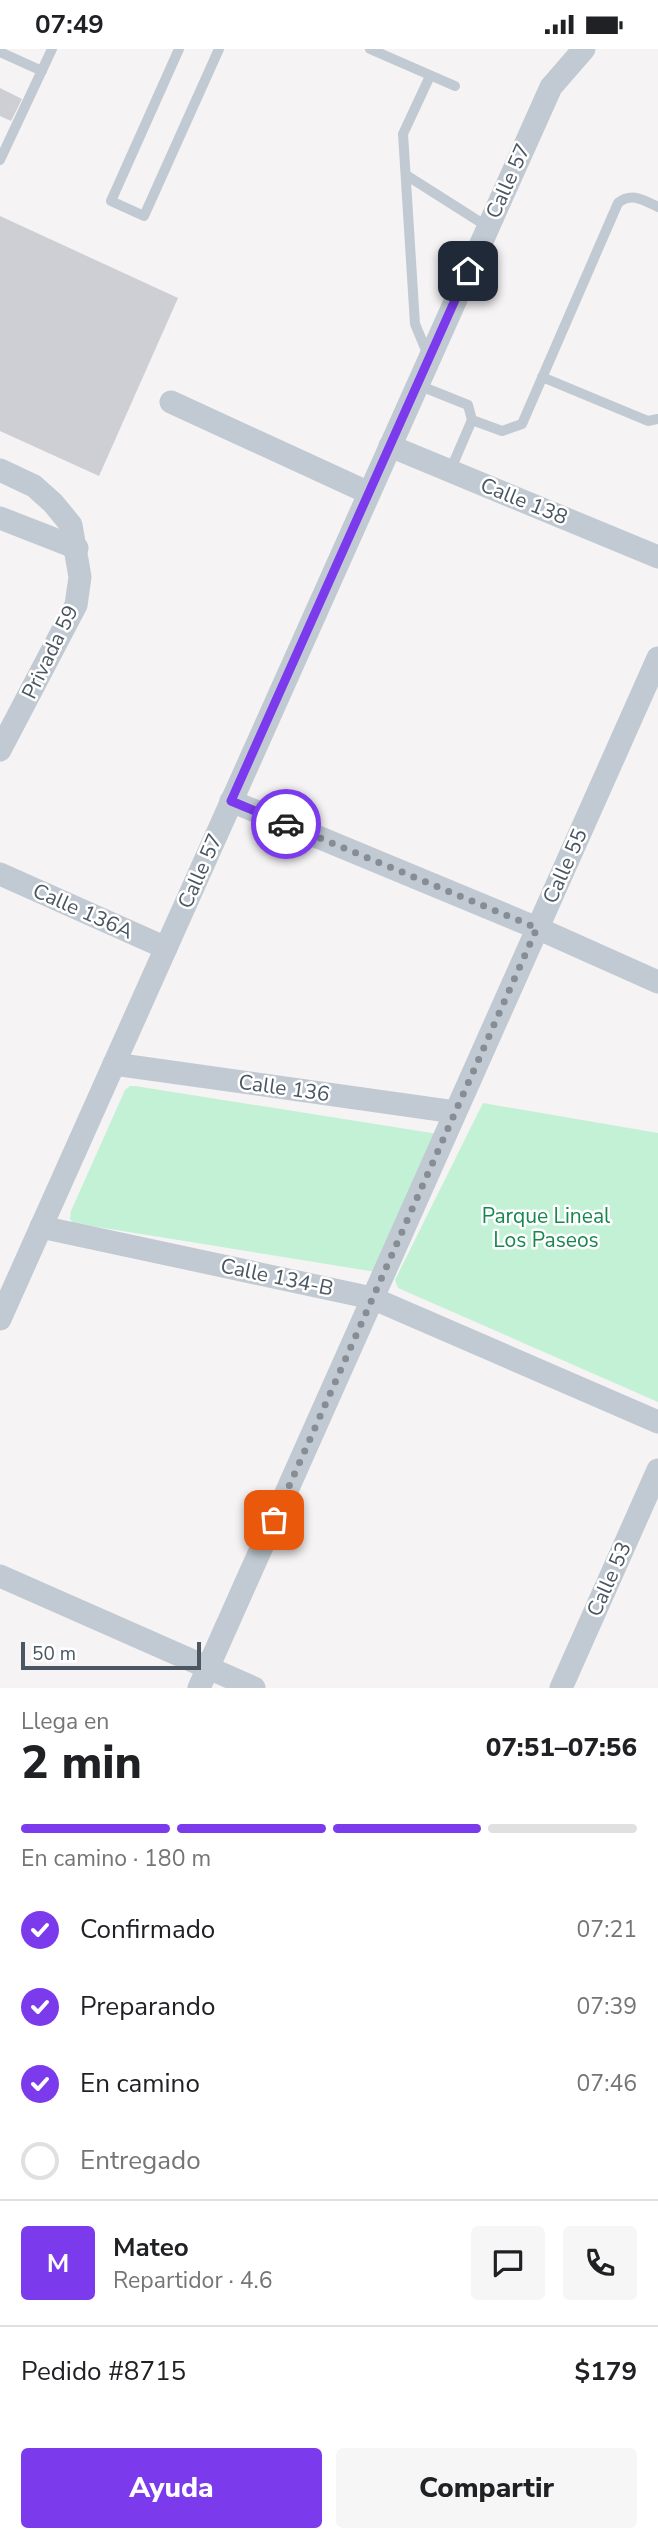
<!DOCTYPE html>
<html lang="es">
<head>
<meta charset="utf-8">
<style>
	:root { --surface:#fff; --page:#f6f6f6; --text:#202124; --muted:#757577; --line:#e0e0e0; --accent:#7c3aed }
	body { margin:0; font-family:"Nunito Sans",sans-serif; background:var(--page); color:var(--text); height:100vh; display:flex; flex-direction:column; font-size:26px; white-space:nowrap }
	* { box-sizing:border-box; margin:0 }
	p { font-size:23px; color:var(--muted) }
	.icon { flex:none; width:38px; height:38px; fill:none; stroke:currentColor; stroke-width:2; stroke-linecap:round; stroke-linejoin:round }
	.map { position:relative; height:1639px; overflow:hidden }
	.drawer { display:flex; flex-direction:column; background:var(--surface); flex:1 }
	.drawer>* { flex:none }
	.scale { position:absolute; left:21px; bottom:18px; width:180px; box-sizing:border-box; padding-left:7px; border:4px solid #4a5661; border-top:0; font-size:19px; line-height:24px; white-space:nowrap; color:#4a5661; -webkit-text-stroke:5px #fff; paint-order:stroke }
	.pin { position:absolute; display:grid; place-items:center; width:60px; height:60px; color:#fff; margin:-30px; border-radius:14px; box-shadow:0 4px 10px #0006 }
	.courier { position:absolute; display:grid; place-items:center; width:70px; height:70px; margin:-35px; border:5px solid #7c3aed; border-radius:50%; background:#fff; color:#222; box-shadow:0 2px 9px #0007 }
	.overview em { font-style:normal; font-weight:800 }
	.overview div { display:flex; flex-direction:column-reverse }
	.overview { display:flex; align-items:center; justify-content:space-between; height:119px; padding:0 21px }
	h1 { font-size:46px; font-weight:800; line-height:52px }
	.bar { display:grid; grid-template-columns:repeat(4,1fr); gap:10px 7px; align-content:center; height:84px; padding:0 21px }
	.bar i { height:9px; border-radius:5px; background:var(--line) }
	.bar .on { background:var(--accent) }
	.bar p { grid-column:span 4 }
	.line { display:flex; align-items:center; gap:18px; padding:0 21px; border-top:2px solid var(--line) }
	.line div { flex:1 }
	.round { display:grid; place-items:center; flex:none; width:74px; height:74px; border-radius:7px; background:var(--page) }
	ol { padding:0 21px; list-style:none }
	li { display:flex; align-items:center; gap:21px; height:77px }
	li p { margin-inline-start:auto }
	li .icon { padding:7px; border-radius:50%; background:var(--accent); color:#fff; stroke-width:4 }
	li:last-child { color:var(--muted) }
	li i { width:38px; height:38px; border:4px solid var(--line); border-radius:50% }
	.button { display:flex; gap:14px; margin-top:auto; padding:14px 21px }
	.button a { flex:1; height:80px; border-radius:7px; background:var(--accent); color:#fff; font-size:28px; font-weight:800; line-height:80px; text-align:center }
	.button a+a { background:var(--page); color:var(--text) }
	.status { display:flex; justify-content:space-between; align-items:center; height:49px; padding:0 35px; background:var(--surface); direction:ltr }
	.status svg { height:19px; fill:currentColor }
	.map>svg:first-child { display:block }
	.green { fill:#c3f1d5 }
	.building { fill:#cdcfd5 }
	.lines { fill:none; stroke-linecap:round; stroke-linejoin:round }
	.lane { stroke:#c1cad2; stroke-width:10 }
	.street { stroke:#c1cad2; stroke-width:23 }
	.done { stroke:#868d94; stroke-width:7; stroke-dasharray:0 12.6 }
	.route { stroke:#7c3aed; stroke-width:9 }
	.labels { text-anchor:middle; dominant-baseline:central; stroke-width:5; stroke-linejoin:round; paint-order:stroke }
	.street-label { font-size:21px; fill:#4a5661; stroke:#fff }
	.park-label { font-size:21px; fill:#17864f; stroke:#fff }
</style>
</head>
<body>
<div class="status"><b>07:49</b><svg viewBox="0 0 49 12"><path d="M0 12V9h3v3zM5 12V6h3v6zM10 12V3h3v9zM15 12V0h3v12zM26 1h20v11H26zM47 4h2v5h-2z"/></svg></div>
<div class="map">
<svg width="658" height="1639" viewBox="0 0 658 1639">
	<rect width="100%" height="100%" fill="#f5f3f3"/>
	<g class="green">
		<path d="M130 1037H135L438 1085 376 1223 73 1174 70 1170 71 1162 125 1041Z"/>
		<path d="M483 1054 658 1084V1353L398 1239 395 1231Z"/>
	</g>
	<g class="building">
		<path d="M0 39 22 50 11 72 0 67Z"/>
		<path d="M0 167 178 249 99 427 0 382Z"/>
	</g>
	<g class="lines">
		<g class="lane">
			<path d="M179 0 111 152 144 167 219 0"/>
			<path d="M370 0 455 37"/>
			<path d="M0 3 42 22"/>
			<path d="M0 111 52 0"/>
			<path d="M406 126 488 178"/>
			<path d="M428 306 415 275 403 85 430 27"/>
			<path d="M542 328 648 372 658 370"/>
			<path d="M418 336 468 356 472 371 502 382 522 375 618 154C632 143 643 151 658 158"/>
			<path d="M450 422 472 371"/>
		</g>
		<g class="street">
			<path d="M171 353 369 444"/>
			<path d="M390 397 658 508"/>
			<path d="M0 421 34 437 53 454 71 476 80 528 76 556 0 701"/>
			<path d="M0 469 77 499"/>
			<path d="M231 752 537 879 658 933"/>
			<path d="M0 825 166 899"/>
			<path d="M114 1015 455 1063"/>
			<path d="M41 1178 372 1249 658 1373"/>
			<path d="M0 1270 551 38 584 0"/>
			<path d="M0 1527 254 1639"/>
			<path d="M199 1639 658 609"/>
			<path d="M561 1639 658 1421"/>
		</g>
	</g>
	<g class="lines">
		<path class="done" d="M274 1471 537 879 286 775"/>
		<path class="route" d="M286 775 231 752 468 222"/>
	</g>
	<g class="labels">
		<g class="street-label">
			<text transform="translate(508 132) rotate(-66)">Calle 57</text>
			<text transform="translate(524 452) rotate(22)">Calle 138</text>
			<text transform="translate(50 603) rotate(-64)">Privada 59</text>
			<text transform="translate(565 817) rotate(-66)">Calle 55</text>
			<text transform="translate(200 822) rotate(-66)">Calle 57</text>
			<text transform="translate(83 862) rotate(24)">Calle 136A</text>
			<text transform="translate(284 1039) rotate(8)">Calle 136</text>
			<text transform="translate(277 1228) rotate(12)">Calle 134-B</text>
			<text transform="translate(609 1530) rotate(-66)">Calle 53</text>
		</g>
		<g class="park-label">
			<text x="546" y="1167">Parque Lineal<tspan x="546" dy="24">Los Paseos</tspan></text>
		</g>
	</g>
</svg>
<div class="scale">50 m</div>
<div class="pin" style="left:274px;top:1471px;background:#ea580c"><svg class="icon" aria-label="bag" viewBox="0 0 24 24"><path d="M5 8h14l-1 12H6zM9 8a3 3 0 0 1 6 0"/></svg></div>
<div class="pin" style="left:468px;top:222px;background:#1f2937"><svg class="icon" aria-label="home" viewBox="0 0 24 24"><path d="M3 11l9-7 9 7M6 9v11h12V9"/></svg></div>
<div class="courier" style="left:286px;top:775px"><svg class="icon" aria-label="car" viewBox="0 0 24 24"><path d="M5 17H2v-5l4-1 3-4h7l3 4 3 1v5h-3M9 17h6M6 11h13"/><circle cx="7" cy="17" r="2"/><circle cx="17" cy="17" r="2"/></svg></div>
</div>
<section class="drawer">
<div class="overview"><div><h1>2 min</h1><p>Llega en</p></div><em>07:51–07:56</em></div>
<div class="bar"><i class="on"></i><i class="on"></i><i class="on"></i><i></i><p>En camino · 180 m</p></div>
<ol>
<li><svg class="icon" aria-label="check" viewBox="0 0 24 24"><path d="M5 12l5 5 9-10"/></svg>Confirmado<p>07:21</p></li>
<li><svg class="icon" aria-label="check" viewBox="0 0 24 24"><path d="M5 12l5 5 9-10"/></svg>Preparando<p>07:39</p></li>
<li><svg class="icon" aria-label="check" viewBox="0 0 24 24"><path d="M5 12l5 5 9-10"/></svg>En camino<p>07:46</p></li>
<li><i></i>Entregado</li>
</ol>
<div class="line" style="height:126px"><b class="round" style="background:var(--accent);color:#fff">M</b><div><b>Mateo</b><p>Repartidor · 4.6</p></div><a class="round"><svg class="icon" aria-label="chat" viewBox="0 0 24 24"><path d="M4 5h16v11H9l-5 4z"/></svg></a><a class="round"><svg class="icon" aria-label="phone" viewBox="0 0 24 24"><path d="M5 4h4l2 5-3 2q2 4 5 5l2-3 5 2v4C11 20 4 13 5 4z"/></svg></a></div>
<div class="line" style="height:91px"><div>Pedido #8715</div><b>$179</b></div>
<div class="button"><a>Ayuda</a><a>Compartir</a></div>
</section>
</body>
</html>
